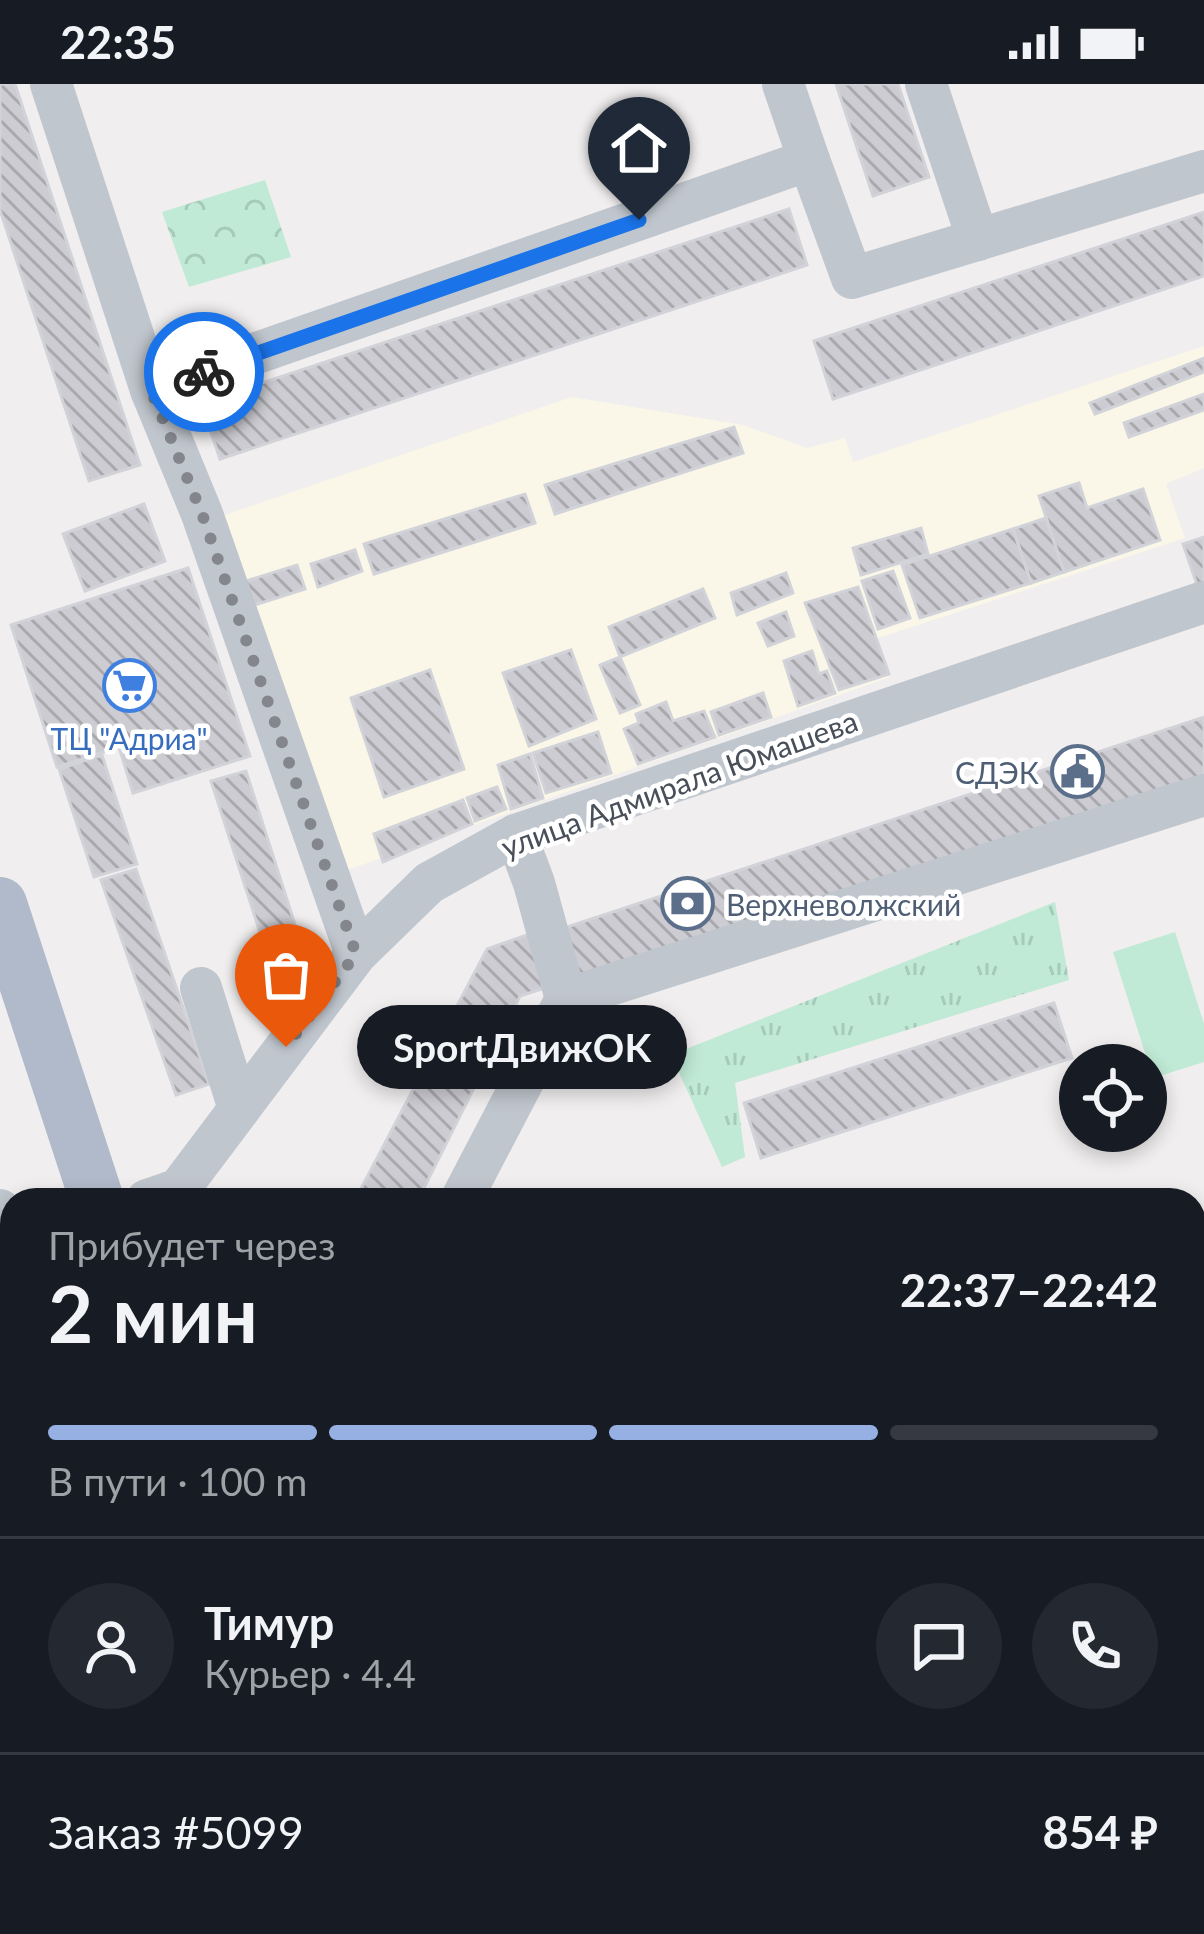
<!DOCTYPE html>
<html lang="ru">
<head>
<meta charset="utf-8">
<style>
	:root { --surface:#171b24; --page:#242831; --text:#f1f3f6; --muted:#9ea1a6; --line:#363941; --accent:#97b0e4 }
	body { margin:0; font-family:Lato,sans-serif; background:var(--page); color:var(--text); height:100vh; display:flex; flex-direction:column; font-size:45px; white-space:nowrap }
	* { box-sizing:border-box; margin:0 }
	p { font-size:39px; color:var(--muted) }
	.icon { flex:none; width:66px; height:66px; fill:none; stroke:currentColor; stroke-width:2; stroke-linecap:round; stroke-linejoin:round }
	.map { position:relative; flex:1; overflow:hidden }
	.panel { position:absolute; left:0px; top:1104px; width:1206px; height:747px; display:flex; flex-direction:column; background:var(--surface); border-radius:36px 36px 0 0; box-shadow:0 6px 18px #0003 }
	.panel>* { flex:none }
	.buttons { position:absolute; left:1059px; top:960px; display:grid; gap:24px }
	.buttons a { display:grid; place-items:center; width:108px; height:108px; border-radius:50%; background:var(--surface); box-shadow:0 6px 18px #0003; font-size:60px }
	.pin { position:absolute; display:grid; place-items:center; width:102px; height:102px; color:#fff; margin:-123px -51px; border-radius:50% 50% 50% 0; rotate:-45deg; box-shadow:0 0 12px #0007 }
	.pin .icon { rotate:45deg }
	.courier { position:absolute; display:grid; place-items:center; width:120px; height:120px; margin:-60px; border:9px solid #1a73e8; border-radius:50%; background:#fff; color:#222; box-shadow:0 3px 15px #0007 }
	.bubble { position:absolute; height:84px; border-radius:42px; background:var(--surface); box-shadow:0 6px 18px #0003; font-size:39px; font-weight:700; line-height:84px; text-align:center }
	.head em { font-style:normal; font-weight:700 }
	.head div { display:flex; flex-direction:column-reverse }
	.head { display:flex; align-items:center; justify-content:space-between; height:204px; padding:0 48px }
	h1 { font-size:78px; font-weight:700; line-height:90px }
	.bar { display:grid; grid-template-columns:repeat(4,1fr); gap:18px 12px; align-content:center; height:144px; padding:0 48px }
	.bar i { height:15px; border-radius:9px; background:var(--line) }
	.bar .selected { background:var(--accent) }
	.bar p { grid-column:span 4 }
	.line { display:flex; align-items:center; gap:30px; padding:0 48px; border-top:3px solid var(--line) }
	.line div { flex:1 }
	.round { display:grid; place-items:center; flex:none; width:126px; height:126px; border-radius:63px; background:var(--page) }
	.status { display:flex; justify-content:space-between; align-items:center; height:84px; padding:0 60px; background:var(--surface); direction:ltr }
	.status svg { height:33px; fill:currentColor }
	.map>svg:first-child { display:block }
	.commercial { fill:#faf7e8 }
	.education { fill:#e1dfdf }
	.grass { fill:url(#grass-tufts) }
	.forest { fill:url(#forest-crowns) }
	.pitch { fill:#c0ead5 }
	.building { fill:url(#building-back-hatch); stroke:#d2d3d9; stroke-width:3 }
	.lines { fill:none; stroke-linecap:round; stroke-linejoin:round }
	.minor { stroke:#c0c6ce; stroke-width:42 }
	.major { stroke:#b0baca; stroke-width:54 }
	.done { stroke:#83878d; stroke-width:12; stroke-dasharray:0 21.6 }
	.route { stroke:#1a73e8; stroke-width:15 }
	.labels { text-anchor:middle; dominant-baseline:central; stroke-width:9; stroke-linejoin:round; paint-order:stroke }
	.shop-label { font-size:30px; fill:#366cbe; stroke:#fff }
	.service-label { font-size:30px; fill:#4e5e75; stroke:#fff; text-anchor:end }
	.street-label { font-size:30px; fill:#484f59; stroke:#fff }
</style>
</head>
<body>
<div class="status"><b>22:35</b><svg viewBox="0 0 49 12"><path d="M0 12V9h3v3zM5 12V6h3v6zM10 12V3h3v9zM15 12V0h3v12zM26 1h20v11H26zM47 4h2v5h-2z"/></svg></div>
<div class="map">
<svg width="1204" height="1850" viewBox="0 0 1204 1850">
	<defs>
		<pattern id="grass-tufts" width="24" height="20" patternUnits="userSpaceOnUse" patternTransform="scale(3)"><rect width="24" height="20" fill="#c0ead5"/><path d="M3 7l-1-3M5 7V3M7 7l1-3M15 17l-1-3M17 17v-4M19 17l1-3" fill="none" stroke="#a6cab9"/></pattern>
		<pattern id="forest-crowns" width="20" height="18" patternUnits="userSpaceOnUse" patternTransform="scale(3)"><rect width="20" height="18" fill="#c0ead5"/><path d="M2 6a3 3 0 1 1 6 0M12 15a3 3 0 1 1 6 0" fill="none" stroke="#a6cab9"/></pattern>
		<pattern id="building-back-hatch" width="6" height="6" patternUnits="userSpaceOnUse" patternTransform="scale(3)"><rect width="6" height="6" fill="#ccccd2"/><path d="M-1 5l2 2M0 0l6 6M5-1l2 2" fill="none" stroke="#a8a8ad"/></pattern>
	</defs>
	<rect width="100%" height="100%" fill="#f0eeee"/>
	<path class="commercial" d="M1204 262V384L1166 400 1185 454 878 554 890 593 336 790 216 434 572 313 743 341 807 364 845 354 853 378Z"/>
	<g class="education">
		<path d="M1204 1231V1606L1194 1580V1235Z"/>
		<path d="M1194 1684 1204 1700V1850H886L882 1839H1194Z"/>
	</g>
	<path class="grass" d="M1055 818 1069 896 735 999 745 1073 722 1083 671 971Z"/>
	<g class="forest">
		<path d="M265 96 291 173 189 203 162 128Z"/>
		<path d="M451 1839H627L631 1850H455Z"/>
	</g>
	<path class="pitch" d="M1175 848 1204 940V978L1153 994 1113 868Z"/>
	<g class="building">
		<path d="M0 0H15L140 381 89 397 0 126Z"/>
		<path d="M836 0H898L929 93 873 112Z"/>
		<path d="M789 125 807 181 220 375 201 319Z"/>
		<path d="M1204 128V192L833 315 814 257Z"/>
		<path d="M1204 274V288L1095 330 1090 319Z"/>
		<path d="M1204 310V326L1129 353 1124 339Z"/>
		<path d="M734 343 743 369 555 430 545 401Z"/>
		<path d="M1079 399 1087 424 1143 405 1160 456 1064 488 1039 412Z"/>
		<path d="M525 410 535 439 374 490 364 460Z"/>
		<path d="M144 420 165 477 85 507 63 450Z"/>
		<path d="M1046 434 1064 488 1031 499 1013 445Z"/>
		<path d="M921 444 928 470 861 491 853 464Z"/>
		<path d="M1013 445 1031 499 920 534 902 481Z"/>
		<path d="M1204 453V499L1197 501 1183 460Z"/>
		<path d="M355 466 362 487 318 503 311 480Z"/>
		<path d="M297 481 305 505 255 521 246 497Z"/>
		<path d="M188 484 250 672 133 709 119 663 57 683 11 541Z"/>
		<path d="M893 487 910 534 878 545 862 497Z"/>
		<path d="M786 489 793 509 737 531 731 509Z"/>
		<path d="M858 503 889 590 839 606 805 519Z"/>
		<path d="M703 505 715 534 620 573 609 543Z"/>
		<path d="M786 528 794 552 768 562 758 539Z"/>
		<path d="M571 566 596 635 529 662 503 589Z"/>
		<path d="M812 567 819 590 827 587 835 609 798 622 784 577Z"/>
		<path d="M620 573 640 621 620 629 600 581Z"/>
		<path d="M430 586 464 685 384 713 351 614Z"/>
		<path d="M763 609 771 633 719 651 711 628Z"/>
		<path d="M666 618 673 637 704 627 715 653 638 680 624 645 639 639 636 630Z"/>
		<path d="M1204 633V695L580 900 561 845Z"/>
		<path d="M598 648 611 689 546 709 533 669Z"/>
		<path d="M530 670 543 714 511 725 498 681Z"/>
		<path d="M102 671 137 780 94 793 59 685Z"/>
		<path d="M246 687 298 850 264 861 211 697Z"/>
		<path d="M497 703 506 725 475 737 467 714Z"/>
		<path d="M463 716 472 740 383 778 374 750Z"/>
		<path d="M136 785 209 1000 176 1011 101 796Z"/>
		<path d="M538 847 551 902 520 912 418 1116H355L487 865Z"/>
		<path d="M1054 919 1072 974 761 1074 744 1019Z"/>
		<path d="M0 1187 12 1218V1307L0 1311Z"/>
		<path d="M1194 1797 1204 1803V1846L1192 1839Z"/>
		<path d="M644 1839H702L706 1850H648Z"/>
	</g>
	<g class="lines">
		<g class="minor">
			<path d="M51 0 151 306 202 430 356 870"/>
			<path d="M783 0 809 76"/>
			<path d="M926 0 978 156"/>
			<path d="M151 306 809 76 852 194 1204 87"/>
			<path d="M201 904 239 1025"/>
			<path d="M566 915 1204 711"/>
			<path d="M147 1116 179 1105 356 870 429 799 516 751 1204 518"/>
			<path d="M461 1116 566 915 534 799 516 751"/>
			<path d="M0 1126 12 1157"/>
			<path d="M1194 1210 1204 1207"/>
			<path d="M0 1372 12 1368"/>
			<path d="M0 1512 12 1543"/>
			<path d="M244 1839 247 1850"/>
			<path d="M753 1839 756 1850"/>
			<path d="M101 1850 129 1839"/>
		</g>
		<g class="major">
			<path d="M0 820 97 1116"/>
			<path d="M341 1839 344 1850"/>
		</g>
	</g>
	<g class="lines">
		<path class="done" d="M204 288 151 306 202 430 356 870 286 963"/>
		<path class="route" d="M204 288 639 136"/>
	</g>
	<defs>
		<symbol id="supermarket-ring" viewBox="-11 -11 22 22"><circle r="9.5" fill="#fff" stroke="#3f7fe0" stroke-width="1.5"/><path d="M-6-5.5h2.5l.6 2H6L4.5 2H-2.5L-4.4-4H-6ZM-1.5 3.2a1.3 1.3 0 1 0 .1 0ZM3 3.2a1.3 1.3 0 1 0 .1 0Z" fill="#3f7fe0"/></symbol>
		<symbol id="civic-ring" viewBox="-11 -11 22 22"><circle r="9.5" fill="#fff" stroke="#5c6f8a" stroke-width="1.5"/><path d="M-.6-6.5H3V-4.5H.6V-3L4-1V1h2V6H-6V1h2V-1L-.6-3ZM-1.2 2.5V6h2.4V2.5Z" fill="#5c6f8a"/></symbol>
		<symbol id="bank-ring" viewBox="-11 -11 22 22"><circle r="9.5" fill="#fff" stroke="#5c6f8a" stroke-width="1.5"/><path d="M-6-4H6V4H-6ZM0-2.3a2.3 2.3 0 1 0 0 4.6a2.3 2.3 0 1 0 0-4.6Z" fill="#5c6f8a"/></symbol>
	</defs>
	<g fill-rule="evenodd">
		<use href="#supermarket-ring" x="100" y="572" width="59" height="59"/>
		<use href="#civic-ring" x="1048" y="658" width="59" height="59"/>
		<use href="#bank-ring" x="658" y="790" width="59" height="59"/>
	</g>
	<g class="labels">
		<g class="shop-label">
			<text x="129" y="654">ТЦ "Адриа"</text>
		</g>
		<g class="service-label">
			<text x="1039" y="688">СДЭК</text>
			<text x="726" y="820" text-anchor="start">Верхневолжский</text>
		</g>
		<g class="street-label">
			<text transform="translate(679 699) rotate(-20)">улица Адмирала Юмашева</text>
		</g>
	</g>
</svg>
<div class="buttons">
<a><svg class="icon" aria-label="locate" viewBox="0 0 24 24"><circle cx="12" cy="12" r="6"/><path d="M12 2v4M12 18v4M2 12h4M18 12h4"/></svg></a>
</div>
<div class="pin" style="left:286px;top:963px;background:#ea580c"><svg class="icon" aria-label="bag" viewBox="0 0 24 24"><path d="M5 8h14l-1 12H6zM9 8a3 3 0 0 1 6 0"/></svg></div>
<div class="pin" style="left:639px;top:136px;background:#1f2937"><svg class="icon" aria-label="home" viewBox="0 0 24 24"><path d="M3 11l9-7 9 7M6 9v11h12V9"/></svg></div>
<div class="courier" style="left:204px;top:288px"><svg class="icon" aria-label="bike" viewBox="0 0 24 24"><circle cx="6" cy="16" r="4"/><circle cx="18" cy="16" r="4"/><path d="M6 16l4-8h5l3 8M10 8l3 8H6M13 5h3"/></svg></div>
<div class="bubble" style="left:357px;top:921px;width:330px">SportДвижOK</div>
<section class="panel">
<div class="head"><div><h1>2 мин</h1><p>Прибудет через</p></div><em>22:37–22:42</em></div>
<div class="bar"><i class="selected"></i><i class="selected"></i><i class="selected"></i><i></i><p>В пути · 100 m</p></div>
<div class="line" style="height:216px"><a class="round"><svg class="icon" aria-label="person" viewBox="0 0 24 24"><circle cx="12" cy="8" r="4"/><path d="M4 21q1-7 8-7t8 7"/></svg></a><div><b>Тимур</b><p>Курьер · 4.4</p></div><a class="round"><svg class="icon" aria-label="chat" viewBox="0 0 24 24"><path d="M4 5h16v11H9l-5 4z"/></svg></a><a class="round"><svg class="icon" aria-label="phone" viewBox="0 0 24 24"><path d="M5 4h4l2 5-3 2q2 4 5 5l2-3 5 2v4C11 20 4 13 5 4z"/></svg></a></div>
<div class="line" style="height:156px"><div>Заказ #5099</div><b>854 ₽</b></div>
</section>
</div>
</body>
</html>
